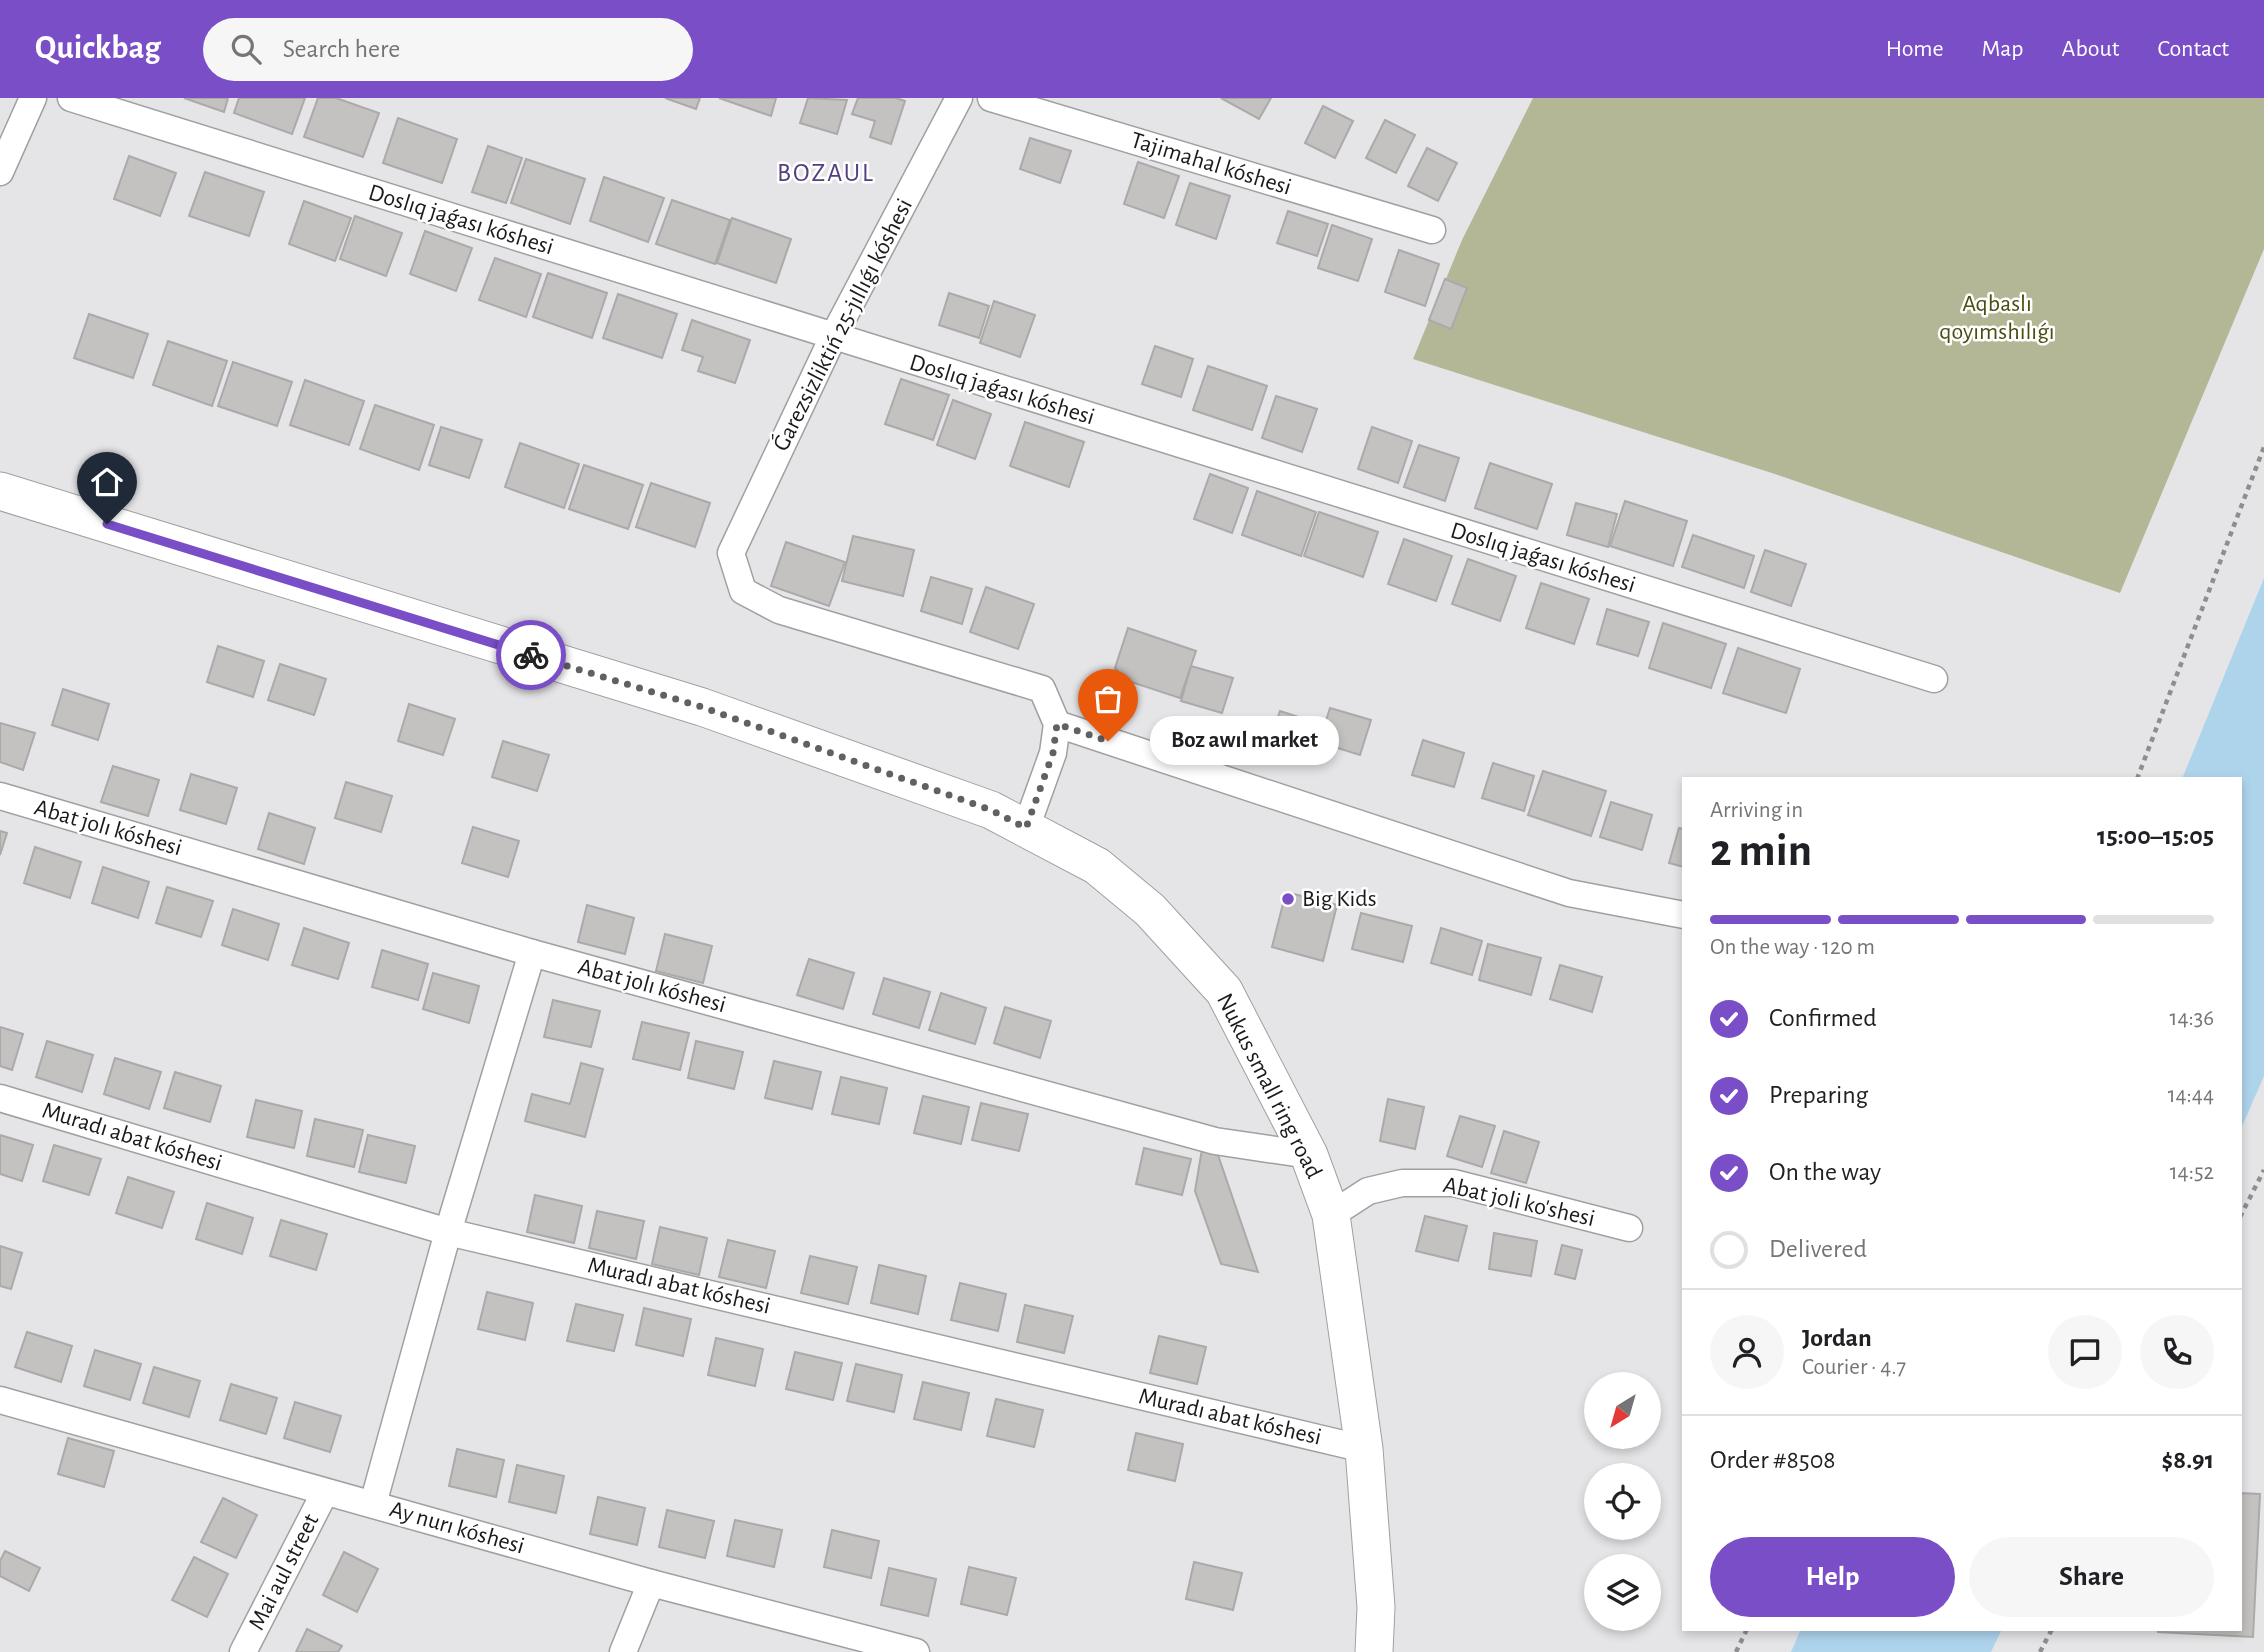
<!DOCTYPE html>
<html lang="en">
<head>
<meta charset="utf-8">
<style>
	:root { --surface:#fff; --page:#f6f6f6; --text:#202124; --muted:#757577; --line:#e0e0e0; --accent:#794ec7 }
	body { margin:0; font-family:"Alegreya Sans",sans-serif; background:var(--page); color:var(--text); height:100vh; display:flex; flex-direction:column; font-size:26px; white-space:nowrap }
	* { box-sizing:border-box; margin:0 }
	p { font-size:23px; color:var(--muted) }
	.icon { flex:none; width:38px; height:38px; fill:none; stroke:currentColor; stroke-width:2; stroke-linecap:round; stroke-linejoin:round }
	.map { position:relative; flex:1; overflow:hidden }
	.sheet { position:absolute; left:1682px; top:679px; width:560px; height:854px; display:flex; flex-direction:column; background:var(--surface); border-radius:0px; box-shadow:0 4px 10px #0003 }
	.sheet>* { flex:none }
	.needle { width:46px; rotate:217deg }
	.buttons { position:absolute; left:1584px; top:1274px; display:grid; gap:14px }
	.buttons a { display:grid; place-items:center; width:77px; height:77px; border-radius:50%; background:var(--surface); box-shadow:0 4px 10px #0003; font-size:35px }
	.pin { position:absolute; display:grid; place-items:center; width:60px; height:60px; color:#fff; margin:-72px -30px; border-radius:50% 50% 50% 0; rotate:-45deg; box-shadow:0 0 7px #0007 }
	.pin .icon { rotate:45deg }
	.courier { position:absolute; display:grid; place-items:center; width:70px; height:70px; margin:-35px; border:5px solid #794ec7; border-radius:50%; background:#fff; color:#222; box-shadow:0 2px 9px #0007 }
	.bubble { position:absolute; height:49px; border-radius:24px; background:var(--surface); box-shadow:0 4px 10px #0003; font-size:23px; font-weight:600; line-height:49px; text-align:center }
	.overview em { font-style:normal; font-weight:600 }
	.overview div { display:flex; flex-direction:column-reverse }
	.overview { display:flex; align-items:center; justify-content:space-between; height:119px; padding:0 28px }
	h1 { font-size:46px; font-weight:600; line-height:52px }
	.bar { display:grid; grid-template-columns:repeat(4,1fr); gap:10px 7px; align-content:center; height:84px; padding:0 28px }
	.bar i { height:9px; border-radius:5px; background:var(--line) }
	.bar .on { background:var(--accent) }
	.bar p { grid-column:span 4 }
	.line { display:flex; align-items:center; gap:18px; padding:0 28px; border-top:2px solid var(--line) }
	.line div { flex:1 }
	.round { display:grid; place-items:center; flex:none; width:74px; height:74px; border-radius:37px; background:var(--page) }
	ol { padding:0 28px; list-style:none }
	li { display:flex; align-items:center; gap:21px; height:77px }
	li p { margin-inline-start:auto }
	li .icon { padding:7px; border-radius:50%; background:var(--accent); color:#fff; stroke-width:4 }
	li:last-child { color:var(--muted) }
	li i { width:38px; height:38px; border:4px solid var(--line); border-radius:50% }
	.primary-button { display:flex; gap:14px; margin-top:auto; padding:14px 28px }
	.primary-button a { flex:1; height:80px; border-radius:42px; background:var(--accent); color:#fff; font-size:28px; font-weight:600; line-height:80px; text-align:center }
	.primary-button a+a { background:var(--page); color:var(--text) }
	header { display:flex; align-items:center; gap:42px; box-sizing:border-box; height:98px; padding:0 35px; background:var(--accent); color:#fff }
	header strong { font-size:33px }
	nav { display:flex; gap:38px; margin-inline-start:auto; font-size:24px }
	.search { width:490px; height:63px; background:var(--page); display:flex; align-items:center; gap:18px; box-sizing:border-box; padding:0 24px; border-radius:38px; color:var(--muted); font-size:26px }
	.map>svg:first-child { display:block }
	.green { fill:#b3b796 }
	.water { fill:#aed4ec }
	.building { fill:#c4c2c1; stroke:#aba9a9; stroke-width:2 }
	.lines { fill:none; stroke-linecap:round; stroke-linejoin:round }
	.street-casing { stroke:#a0a0a2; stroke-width:29 }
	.secondary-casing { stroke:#a0a0a2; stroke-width:39 }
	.path { stroke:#8e8e8f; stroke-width:4.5; stroke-dasharray:5 5; stroke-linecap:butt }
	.street { stroke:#fff; stroke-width:26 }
	.secondary { stroke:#fff; stroke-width:37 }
	.done { stroke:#616162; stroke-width:7; stroke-dasharray:0 12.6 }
	.route { stroke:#794ec7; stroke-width:9 }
	.poi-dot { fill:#794ec7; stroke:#fff; stroke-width:2.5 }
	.labels { text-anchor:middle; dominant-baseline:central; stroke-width:5; stroke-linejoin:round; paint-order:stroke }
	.street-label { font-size:24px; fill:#1a1a1b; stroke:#fff }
	.park-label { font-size:24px; fill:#4a4e0f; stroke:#fff }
	.poi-label { font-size:24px; fill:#1a1a1b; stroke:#fff; text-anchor:start }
	.neighbourhood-label { font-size:26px; letter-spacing:2px; fill:#54407e; stroke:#fff }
</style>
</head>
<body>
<header>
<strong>Quickbag</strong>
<div class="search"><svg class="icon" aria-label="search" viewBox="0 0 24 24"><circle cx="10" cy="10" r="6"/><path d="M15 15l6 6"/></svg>Search here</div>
<nav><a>Home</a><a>Map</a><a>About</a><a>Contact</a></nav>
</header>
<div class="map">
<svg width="2264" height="1554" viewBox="0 0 2264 1554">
	<rect width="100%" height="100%" fill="#e5e5e7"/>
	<path class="green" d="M1533 0H2264V151L2120 495 1775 376 1413 261 1462 142Z"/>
	<g class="water">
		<path d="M2264 480V978L2240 1033V681H2182Z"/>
		<path d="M1801 1531H2002L1991 1554H1791Z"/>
	</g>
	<g class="building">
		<path d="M184 0H228L224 14Z"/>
		<path d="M239 0H305L292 36 234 15Z"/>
		<path d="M318 0H336L379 15 363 59 304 39Z"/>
		<path d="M665 0H700L696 11Z"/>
		<path d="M719 0H776L771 18Z"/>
		<path d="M808 0 847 2 837 36 800 25Z"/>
		<path d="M858 0H896L905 3 891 46 870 39 875 23 852 16Z"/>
		<path d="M1221 0H1271L1259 21Z"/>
		<path d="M1323 8 1353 23 1335 60 1305 45Z"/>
		<path d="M398 20 457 41 442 85 383 65Z"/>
		<path d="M1385 22 1415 37 1396 75 1366 60Z"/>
		<path d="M1030 40 1071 53 1060 85 1020 71Z"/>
		<path d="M488 48 522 60 506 105 472 94Z"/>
		<path d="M1427 50 1457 65 1438 103 1408 88Z"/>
		<path d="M129 58 176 75 160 118 114 101Z"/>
		<path d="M526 61 585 81 570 126 511 105Z"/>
		<path d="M1138 64 1179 78 1164 120 1124 106Z"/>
		<path d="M205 74 264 94 249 138 189 118Z"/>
		<path d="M604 79 664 100 648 144 590 123Z"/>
		<path d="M1190 85 1230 98 1216 141 1176 127Z"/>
		<path d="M672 102 730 122 715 166 656 146Z"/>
		<path d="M304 103 351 120 335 163 289 146Z"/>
		<path d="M1288 113 1328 126 1317 158 1277 145Z"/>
		<path d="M355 118 402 135 386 178 340 161Z"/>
		<path d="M732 120 791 141 776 185 717 165Z"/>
		<path d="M1332 127 1372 141 1358 183 1318 170Z"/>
		<path d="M425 133 472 150 456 193 410 176Z"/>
		<path d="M1399 152 1439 166 1425 208 1385 194Z"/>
		<path d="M495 160 541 176 526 219 479 202Z"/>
		<path d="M548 175 607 195 592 240 533 219Z"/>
		<path d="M1445 181 1467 190 1451 231 1429 222Z"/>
		<path d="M949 195 989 208 979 240 939 227Z"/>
		<path d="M618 196 677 216 662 260 603 240Z"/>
		<path d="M994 203 1035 217 1020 259 980 245Z"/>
		<path d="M89 216 148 236 133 280 74 260Z"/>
		<path d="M692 222 750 242 735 285 698 273 703 259 682 252Z"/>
		<path d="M168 243 227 263 212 308 153 287Z"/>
		<path d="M1155 248 1193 261 1181 299 1142 286Z"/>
		<path d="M233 264 292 284 277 328 218 308Z"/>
		<path d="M1208 268 1267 288 1252 332 1193 312Z"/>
		<path d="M901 281 949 297 933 342 885 326Z"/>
		<path d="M305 282 364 303 349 347 290 327Z"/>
		<path d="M1276 298 1317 311 1302 354 1262 340Z"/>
		<path d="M953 302 991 316 975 361 937 347Z"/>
		<path d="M375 307 434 327 419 372 360 351Z"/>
		<path d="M1025 324 1084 344 1069 389 1010 368Z"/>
		<path d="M441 329 482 342 469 380 429 367Z"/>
		<path d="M1372 329 1412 343 1398 385 1358 371Z"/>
		<path d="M520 345 579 366 564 410 505 389Z"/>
		<path d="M1419 347 1459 360 1445 403 1404 389Z"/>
		<path d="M1490 365 1552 386 1537 431 1475 410Z"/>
		<path d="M584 367 643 387 628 431 569 411Z"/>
		<path d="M1210 376 1248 390 1232 435 1194 421Z"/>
		<path d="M651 385 710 405 695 449 636 429Z"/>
		<path d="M1257 393 1316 414 1301 458 1242 437Z"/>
		<path d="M1625 403 1687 423 1673 468 1610 448Z"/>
		<path d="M1576 405 1617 416 1608 449 1567 437Z"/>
		<path d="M1319 414 1378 434 1363 479 1304 458Z"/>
		<path d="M1693 437 1754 458 1744 490 1682 469Z"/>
		<path d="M853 438 914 452 903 498 842 483Z"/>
		<path d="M1404 441 1452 458 1436 503 1388 486Z"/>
		<path d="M786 444 845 464 829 508 771 488Z"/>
		<path d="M1765 452 1806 466 1791 508 1751 494Z"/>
		<path d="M1468 461 1516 478 1500 523 1452 506Z"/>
		<path d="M931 479 972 491 962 526 921 513Z"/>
		<path d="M1541 485 1589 501 1574 546 1526 530Z"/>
		<path d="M986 489 1034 506 1018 551 970 534Z"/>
		<path d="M1607 511 1649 524 1638 558 1597 546Z"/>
		<path d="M1663 525 1726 546 1711 590 1649 570Z"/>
		<path d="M1128 530 1196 553 1180 600 1125 582 1115 570Z"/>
		<path d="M218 548 264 563 253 599 207 584Z"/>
		<path d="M1738 550 1800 571 1786 615 1723 595Z"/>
		<path d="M280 566 326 581 314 617 268 602Z"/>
		<path d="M1191 568 1233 580 1222 615 1181 603Z"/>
		<path d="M63 591 109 606 98 642 52 627Z"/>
		<path d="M409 606 455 621 443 657 398 643Z"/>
		<path d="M1330 610 1371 622 1360 657 1319 644Z"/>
		<path d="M1280 613 1320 626 1315 643 1274 630Z"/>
		<path d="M0 625 35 635 23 672 0 664Z"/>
		<path d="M1423 642 1464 655 1454 689 1412 677Z"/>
		<path d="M503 643 549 657 537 693 492 679Z"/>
		<path d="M1493 665 1534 678 1524 713 1482 700Z"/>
		<path d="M113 668 159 682 148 718 101 704Z"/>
		<path d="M1543 673 1606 693 1591 738 1528 717Z"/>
		<path d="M191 676 237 690 226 726 180 712Z"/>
		<path d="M346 684 392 698 381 734 335 720Z"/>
		<path d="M1611 704 1652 717 1642 752 1600 739Z"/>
		<path d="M269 715 315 730 304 766 258 751Z"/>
		<path d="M473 729 519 743 508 779 462 765Z"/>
		<path d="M1679 730 1684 731V769L1669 765Z"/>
		<path d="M0 733 7 735 0 757Z"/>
		<path d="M35 749 81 764 70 800 24 785Z"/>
		<path d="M103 769 149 784 138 820 92 805Z"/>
		<path d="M167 789 213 803 201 839 156 825Z"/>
		<path d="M1286 794 1337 807 1323 863 1272 849Z"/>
		<path d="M587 807 634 820 625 856 578 844Z"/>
		<path d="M233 811 279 826 268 862 222 847Z"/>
		<path d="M1361 815 1412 828 1403 864 1352 851Z"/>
		<path d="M304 830 349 845 338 881 292 867Z"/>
		<path d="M1441 830 1482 843 1472 877 1431 865Z"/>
		<path d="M665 836 712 848 703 885 656 873Z"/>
		<path d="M1488 846 1541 860 1531 897 1479 882Z"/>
		<path d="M382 852 428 866 418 902 372 889Z"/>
		<path d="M809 861 854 875 843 911 797 897Z"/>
		<path d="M1560 867 1602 879 1592 914 1550 901Z"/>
		<path d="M433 875 479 888 469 925 423 911Z"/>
		<path d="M884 880 930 894 919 930 873 916Z"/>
		<path d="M941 895 986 910 975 946 929 932Z"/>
		<path d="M553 902 600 913 591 949 544 939Z"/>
		<path d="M1005 909 1051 923 1040 960 994 945Z"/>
		<path d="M642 924 689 935 680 972 633 961Z"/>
		<path d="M0 929 23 936 12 972 0 968Z"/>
		<path d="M47 943 93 957 82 994 36 979Z"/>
		<path d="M696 943 743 954 734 991 688 980Z"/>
		<path d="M115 960 161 974 149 1011 104 996Z"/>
		<path d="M774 963 821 974 812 1011 765 1000Z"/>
		<path d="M581 965 603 971 585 1039 525 1023 532 996 570 1006Z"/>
		<path d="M175 974 221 988 210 1024 164 1010Z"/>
		<path d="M841 979 887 990 879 1026 832 1016Z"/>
		<path d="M923 998 969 1009 961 1046 914 1035Z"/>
		<path d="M1388 1001 1424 1009 1415 1051 1380 1043Z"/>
		<path d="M256 1002 302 1013 294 1050 247 1039Z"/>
		<path d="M981 1005 1028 1016 1019 1053 972 1042Z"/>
		<path d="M1460 1018 1495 1028 1482 1069 1447 1058Z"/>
		<path d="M315 1021 363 1032 354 1069 307 1058Z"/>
		<path d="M1504 1033 1539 1044 1526 1085 1491 1075Z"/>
		<path d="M0 1037 33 1047 22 1083 0 1076Z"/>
		<path d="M368 1037 415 1048 406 1085 359 1074Z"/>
		<path d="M54 1047 101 1061 89 1097 43 1083Z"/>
		<path d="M1144 1050 1191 1061 1182 1097 1136 1086Z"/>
		<path d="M1202 1051 1218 1057 1258 1174 1221 1166 1195 1093Z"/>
		<path d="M128 1079 174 1094 162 1130 116 1115Z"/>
		<path d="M535 1097 582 1108 574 1145 527 1134Z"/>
		<path d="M207 1105 253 1120 242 1156 196 1141Z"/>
		<path d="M597 1113 644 1123 636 1161 589 1150Z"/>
		<path d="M1425 1118 1467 1128 1458 1163 1416 1153Z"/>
		<path d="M281 1122 327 1136 316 1172 270 1158Z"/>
		<path d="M660 1129 707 1140 699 1177 652 1166Z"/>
		<path d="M1494 1135 1537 1143 1531 1178 1489 1171Z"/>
		<path d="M728 1142 775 1153 766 1190 719 1179Z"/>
		<path d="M1562 1147 1582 1152 1575 1181 1555 1176Z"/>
		<path d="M0 1148 22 1155 11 1191 0 1188Z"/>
		<path d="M810 1158 857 1169 848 1206 801 1195Z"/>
		<path d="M879 1167 926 1178 918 1216 871 1205Z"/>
		<path d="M960 1185 1006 1196 998 1233 951 1222Z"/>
		<path d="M487 1194 533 1205 525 1242 478 1231Z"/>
		<path d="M576 1206 623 1217 614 1253 567 1243Z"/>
		<path d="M1025 1207 1073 1218 1064 1255 1017 1244Z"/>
		<path d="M644 1210 691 1221 683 1258 636 1247Z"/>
		<path d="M27 1234 72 1248 61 1284 15 1269Z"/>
		<path d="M1159 1238 1206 1249 1197 1286 1150 1275Z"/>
		<path d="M716 1240 763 1251 755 1288 708 1277Z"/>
		<path d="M95 1252 141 1266 130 1302 84 1288Z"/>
		<path d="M795 1254 842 1265 833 1302 786 1291Z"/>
		<path d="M856 1266 902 1277 894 1314 847 1303Z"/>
		<path d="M154 1269 200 1283 189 1319 143 1305Z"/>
		<path d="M923 1284 969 1295 961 1332 914 1321Z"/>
		<path d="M231 1286 277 1300 266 1336 220 1322Z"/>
		<path d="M996 1301 1043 1312 1034 1349 987 1338Z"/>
		<path d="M295 1304 341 1318 330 1354 284 1340Z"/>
		<path d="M1136 1335 1183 1346 1175 1383 1128 1372Z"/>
		<path d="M68 1340 114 1353 104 1389 58 1376Z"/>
		<path d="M457 1351 504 1362 496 1399 449 1388Z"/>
		<path d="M517 1367 564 1378 556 1415 509 1404Z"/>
		<path d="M2240 1395 2260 1396 2253 1539 2158 1534V1531H2240Z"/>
		<path d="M598 1399 645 1410 637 1447 590 1436Z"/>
		<path d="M223 1400 257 1417 236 1460 201 1444Z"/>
		<path d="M667 1412 714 1423 705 1460 659 1449Z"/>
		<path d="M735 1422 782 1432 774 1469 727 1458Z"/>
		<path d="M832 1432 879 1443 871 1480 824 1469Z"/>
		<path d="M5 1453 40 1470 29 1493 0 1478V1463Z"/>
		<path d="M344 1454 378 1471 357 1514 323 1497Z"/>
		<path d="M194 1459 228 1476 207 1519 172 1502Z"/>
		<path d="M1194 1464 1242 1475 1233 1512 1186 1501Z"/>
		<path d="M969 1469 1016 1480 1007 1517 961 1506Z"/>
		<path d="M889 1470 936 1481 928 1518 881 1507Z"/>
		<path d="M307 1531 342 1548 338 1554H296Z"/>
	</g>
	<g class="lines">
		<defs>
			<g id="street">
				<path d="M71 0 1934 581"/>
				<path d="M959 0 833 239 731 455 743 493 779 512 1042 591 1057 626 1053 655 1026 730"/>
				<path d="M991 0 1432 132"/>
				<path d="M0 74 33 0"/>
				<path d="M1057 626 1569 795 1684 817"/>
				<path d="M0 698 532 855 1215 1043 1309 1057"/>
				<path d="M0 1000 448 1134 1364 1351"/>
				<path d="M1331 1117 1368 1093 1402 1085H1454L1629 1130"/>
				<path d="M0 1302 651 1485 916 1554"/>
				<path d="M373 1406 448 1134 532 855"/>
				<path d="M243 1554 325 1394"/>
				<path d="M623 1554 651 1485"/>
			</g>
			<path id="secondary" d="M0 393 702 609 991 712 1097 768 1150 812 1224 893 1309 1057 1331 1117 1364 1351 1376 1509 1374 1554"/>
		</defs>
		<use href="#street" class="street-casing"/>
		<use href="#secondary" class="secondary-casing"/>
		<g class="path">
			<path d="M2137 681 2264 349"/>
			<path d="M2240 1119 2264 1072"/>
			<path d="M1736 1554 1747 1531"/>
			<path d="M2040 1554 2052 1531"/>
		</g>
		<use href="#street" class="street"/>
		<use href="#secondary" class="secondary"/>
	</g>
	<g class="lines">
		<path class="done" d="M531 557 702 609 991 712 1026 730 1053 655 1057 626 1108 643"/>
		<path class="route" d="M107 426 531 557"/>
	</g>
	<circle class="poi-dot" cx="1288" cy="801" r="7"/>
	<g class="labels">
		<g class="street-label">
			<text transform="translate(1211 66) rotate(17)">Tajimahal kóshesi</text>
			<text transform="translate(461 122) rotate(17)">Doslıq jaǵası kóshesi</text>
			<text transform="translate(843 227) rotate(-63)">Ǵarezsizliktiń 25-jıllıǵı kóshesi</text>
			<text transform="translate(1002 292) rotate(17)">Doslıq jaǵası kóshesi</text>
			<text transform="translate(1543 460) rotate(17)">Doslıq jaǵası kóshesi</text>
			<text transform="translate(108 730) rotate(16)">Abat jolı kóshesi</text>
			<text transform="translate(652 888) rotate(15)">Abat jolı kóshesi</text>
			<text transform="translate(1269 988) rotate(63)">Nukus small ring road</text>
			<text transform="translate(132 1039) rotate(17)">Muradı abat kóshesi</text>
			<text transform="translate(1519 1104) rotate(13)">Abat joli ko'shesi</text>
			<text transform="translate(679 1188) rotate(13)">Muradı abat kóshesi</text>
			<text transform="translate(1230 1319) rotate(13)">Muradı abat kóshesi</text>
			<text transform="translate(457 1430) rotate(16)">Ay nurı kóshesi</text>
			<text transform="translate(284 1474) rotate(-63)">Mai aul street</text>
		</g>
		<g class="park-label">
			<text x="1997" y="206">Aqbaslı<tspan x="1997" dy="28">qoyımshılıǵı</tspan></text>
		</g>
		<g class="poi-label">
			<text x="1302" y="801">Big Kids</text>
		</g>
		<g class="neighbourhood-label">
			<text x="826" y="75">BOZAUL</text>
		</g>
	</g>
</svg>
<div class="buttons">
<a><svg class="needle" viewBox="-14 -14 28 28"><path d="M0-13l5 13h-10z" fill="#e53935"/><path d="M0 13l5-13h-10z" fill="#757577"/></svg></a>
<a><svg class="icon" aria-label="locate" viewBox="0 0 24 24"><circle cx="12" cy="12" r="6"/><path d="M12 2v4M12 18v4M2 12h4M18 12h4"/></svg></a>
<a><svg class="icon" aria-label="layers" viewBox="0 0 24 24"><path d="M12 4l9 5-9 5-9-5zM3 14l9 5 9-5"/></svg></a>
</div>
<div class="pin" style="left:1108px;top:643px;background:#ea580c"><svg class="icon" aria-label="bag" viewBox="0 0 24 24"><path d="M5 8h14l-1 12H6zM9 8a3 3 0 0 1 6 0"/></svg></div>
<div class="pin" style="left:107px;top:426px;background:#1f2937"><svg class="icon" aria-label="home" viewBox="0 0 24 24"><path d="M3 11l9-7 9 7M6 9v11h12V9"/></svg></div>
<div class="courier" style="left:531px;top:557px"><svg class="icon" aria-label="bike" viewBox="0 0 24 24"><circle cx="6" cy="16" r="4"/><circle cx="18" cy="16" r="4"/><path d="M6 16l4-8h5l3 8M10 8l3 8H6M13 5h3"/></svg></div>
<div class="bubble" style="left:1150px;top:618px;width:189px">Boz awıl market</div>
<section class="sheet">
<div class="overview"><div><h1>2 min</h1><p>Arriving in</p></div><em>15:00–15:05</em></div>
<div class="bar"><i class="on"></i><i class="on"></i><i class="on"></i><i></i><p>On the way · 120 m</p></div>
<ol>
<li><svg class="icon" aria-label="check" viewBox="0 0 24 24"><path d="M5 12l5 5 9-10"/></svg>Confirmed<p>14:36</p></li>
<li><svg class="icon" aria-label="check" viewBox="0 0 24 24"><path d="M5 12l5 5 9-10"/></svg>Preparing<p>14:44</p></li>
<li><svg class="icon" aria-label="check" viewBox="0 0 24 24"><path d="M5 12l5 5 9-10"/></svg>On the way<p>14:52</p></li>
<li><i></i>Delivered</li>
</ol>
<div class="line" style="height:126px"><a class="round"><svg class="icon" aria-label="person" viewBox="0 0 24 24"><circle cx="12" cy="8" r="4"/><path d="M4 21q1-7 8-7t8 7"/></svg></a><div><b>Jordan</b><p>Courier · 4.7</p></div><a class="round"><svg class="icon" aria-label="chat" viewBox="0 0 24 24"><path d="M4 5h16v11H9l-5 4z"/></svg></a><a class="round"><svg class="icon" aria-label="phone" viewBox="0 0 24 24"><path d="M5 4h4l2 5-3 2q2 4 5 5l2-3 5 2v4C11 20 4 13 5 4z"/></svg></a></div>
<div class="line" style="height:91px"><div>Order #8508</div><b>$8.91</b></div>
<div class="primary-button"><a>Help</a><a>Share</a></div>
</section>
</div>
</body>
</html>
